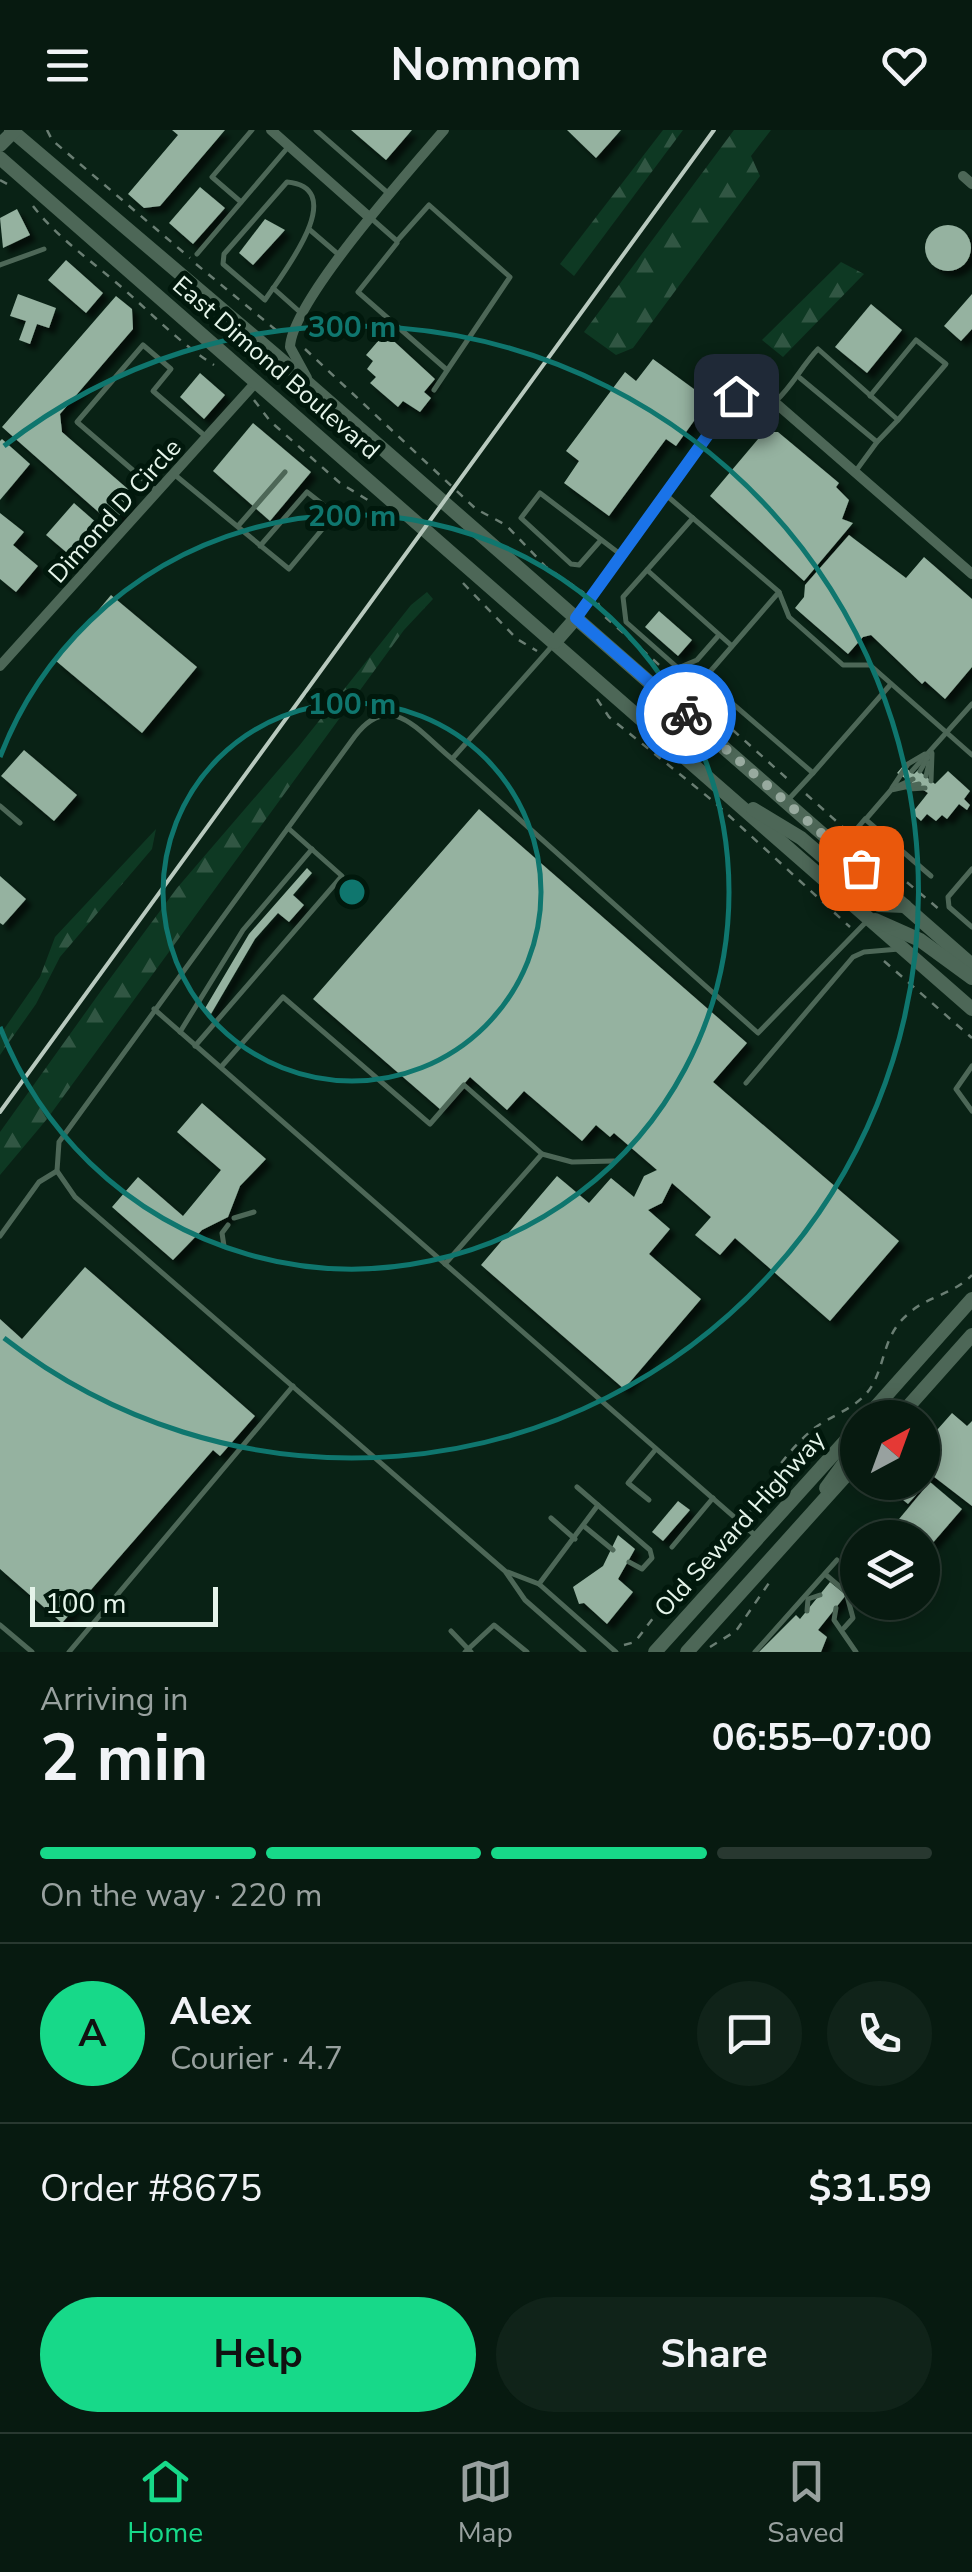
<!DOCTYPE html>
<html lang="en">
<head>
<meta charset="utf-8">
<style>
	:root { --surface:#071a10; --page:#102319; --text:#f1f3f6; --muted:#98a19f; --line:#283830; --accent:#17d989 }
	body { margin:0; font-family:"Nunito Sans",sans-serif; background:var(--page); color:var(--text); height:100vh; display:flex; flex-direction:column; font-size:38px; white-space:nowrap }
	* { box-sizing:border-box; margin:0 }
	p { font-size:32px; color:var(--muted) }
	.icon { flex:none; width:55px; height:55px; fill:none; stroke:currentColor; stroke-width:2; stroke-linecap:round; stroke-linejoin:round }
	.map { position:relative; height:1522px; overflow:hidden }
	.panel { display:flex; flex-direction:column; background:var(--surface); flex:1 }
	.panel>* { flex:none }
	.needle { width:65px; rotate:41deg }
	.buttons { position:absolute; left:840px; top:1270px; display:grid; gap:20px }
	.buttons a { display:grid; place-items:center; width:100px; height:100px; border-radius:50%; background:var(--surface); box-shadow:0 5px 25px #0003,0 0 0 2px var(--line); font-size:50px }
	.scale { position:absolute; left:30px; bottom:25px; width:188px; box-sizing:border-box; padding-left:10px; border:5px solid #e5f4ea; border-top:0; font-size:28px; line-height:35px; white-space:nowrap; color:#e5f4ea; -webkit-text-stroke:8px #01180c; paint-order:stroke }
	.pin { position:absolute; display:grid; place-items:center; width:85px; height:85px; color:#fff; margin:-42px; border-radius:20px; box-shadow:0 5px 15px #0006 }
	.courier { position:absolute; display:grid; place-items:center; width:100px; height:100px; margin:-50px; border:8px solid #1a73e8; border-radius:50%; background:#fff; color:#222; box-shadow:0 2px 12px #0007 }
	.overview em { font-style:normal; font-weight:700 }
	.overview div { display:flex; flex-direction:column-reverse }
	.overview { display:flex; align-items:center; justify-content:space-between; height:170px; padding:0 40px }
	h1 { font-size:65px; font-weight:700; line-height:75px }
	.bar { display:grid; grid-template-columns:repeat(4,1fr); gap:15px 10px; align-content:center; height:120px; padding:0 40px }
	.bar i { height:12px; border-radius:8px; background:var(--line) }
	.bar .selected { background:var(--accent) }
	.bar p { grid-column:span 4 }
	.line { display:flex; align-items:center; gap:25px; padding:0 40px; border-top:2px solid var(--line) }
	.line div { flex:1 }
	.round { display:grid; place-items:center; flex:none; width:105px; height:105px; border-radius:52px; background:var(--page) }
	.action { display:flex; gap:20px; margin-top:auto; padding:20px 40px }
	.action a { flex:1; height:115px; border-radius:60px; background:var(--accent); color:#111; font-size:40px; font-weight:700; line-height:115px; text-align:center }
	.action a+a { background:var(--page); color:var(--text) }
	header { display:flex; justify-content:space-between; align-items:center; height:130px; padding:0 40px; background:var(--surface); font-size:45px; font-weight:700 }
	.tabs { display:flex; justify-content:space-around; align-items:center; height:140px; border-top:2px solid var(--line); background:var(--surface); font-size:28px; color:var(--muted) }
	.tabs a { display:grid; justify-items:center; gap:5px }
	.tabs .selected { color:var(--accent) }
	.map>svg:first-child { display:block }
	.forest { fill:url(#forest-firs) }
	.building { fill:#95b2a0; filter:url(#shadow) }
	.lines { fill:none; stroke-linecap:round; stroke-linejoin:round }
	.path { stroke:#6a7e73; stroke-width:2.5; stroke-dasharray:8 8; stroke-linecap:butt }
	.lane { stroke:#4d6757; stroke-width:5 }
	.street { stroke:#4d6757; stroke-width:10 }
	.secondary { stroke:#4d6757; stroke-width:14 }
	.rail { stroke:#b8c9be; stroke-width:4 }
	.done { stroke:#98aa9f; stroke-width:10; stroke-dasharray:0 18 }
	.route { stroke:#1a73e8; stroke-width:12 }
	.ring { fill:none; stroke:#0f766e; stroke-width:5 }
	.labels { text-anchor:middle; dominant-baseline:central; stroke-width:10; stroke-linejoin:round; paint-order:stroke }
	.street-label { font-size:25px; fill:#e5f4ea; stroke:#01180c }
	.centre { fill:#0f766e; stroke:#01180c; stroke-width:5 }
	.ring-label { font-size:30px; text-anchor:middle; font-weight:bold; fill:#0f766e; stroke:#01180c; stroke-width:10; stroke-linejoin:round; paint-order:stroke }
</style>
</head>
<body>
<header><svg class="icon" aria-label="menu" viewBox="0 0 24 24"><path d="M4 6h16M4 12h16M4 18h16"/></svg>Nomnom<svg class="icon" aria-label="heart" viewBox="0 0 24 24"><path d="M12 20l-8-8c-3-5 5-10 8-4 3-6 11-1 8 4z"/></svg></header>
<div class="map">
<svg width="972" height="1522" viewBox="0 0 972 1522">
	<defs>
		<pattern id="forest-firs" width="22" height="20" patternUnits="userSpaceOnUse" patternTransform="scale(2.5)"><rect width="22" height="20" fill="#0e3923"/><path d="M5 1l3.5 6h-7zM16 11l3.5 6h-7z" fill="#315643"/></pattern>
		<filter id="shadow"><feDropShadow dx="6" dy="6" stdDeviation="2.5" flood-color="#0009"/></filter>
	</defs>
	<rect width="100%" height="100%" fill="#092215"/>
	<g class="forest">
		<path d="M663 0H683L574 146 560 134Z"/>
		<path d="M734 0H771L751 26 760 46 633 218 616 225 584 202Z"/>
		<path d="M841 132 864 144 783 227 762 210Z"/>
		<path d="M427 462 433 469 404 500 47 989 0 1045V1002L103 858 177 758 299 616 411 475Z"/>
		<path d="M156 699 152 719 60 827 36 874 0 925V905L40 847 55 807Z"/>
	</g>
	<g class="building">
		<path d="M172 0H225L160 76 144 78 128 64 178 5Z"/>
		<path d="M351 0H412L386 30Z"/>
		<path d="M567 0H621L596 28Z"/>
		<path d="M200 57 225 78 193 114 169 93Z"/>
		<path d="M17 79 30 105 3 118 0 88Z"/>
		<path d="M265 89 285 100 253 135 239 123Z"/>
		<circle cx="948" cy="118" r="23"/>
		<path d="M66 130 103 163 86 183 48 150Z"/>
		<path d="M18 164 56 178 49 198 37 194 30 214 19 210 26 191 10 186Z"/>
		<path d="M972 164V199L961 211 944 196Z"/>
		<path d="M116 166 132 179 133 199 60 284 62 302 129 360 130 373 112 394 2 297Z"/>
		<path d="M871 174 902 200 867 243 835 217Z"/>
		<path d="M385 203 435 249 424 262 431 268 420 282 403 271 398 277 370 253 376 247 367 239 373 231 366 225Z"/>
		<path d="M653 229 709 270 676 316 666 309 609 386 564 353 579 331 566 321 625 242 636 251Z"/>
		<path d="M200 243 225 265 204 289 180 267Z"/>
		<path d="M253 293 311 342 270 391 213 341Z"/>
		<path d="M764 302H778L839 353 836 357 849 370 842 389 853 393 804 451 710 366Z"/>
		<path d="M2 309 30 334 0 370V311Z"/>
		<path d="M74 373 99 395 72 427 46 405Z"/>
		<path d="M0 383 24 402 13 415 38 436 16 462 0 449Z"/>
		<path d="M849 405 906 448 924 427 972 469V537L945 569 925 551 922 554 871 505 863 507 848 524 795 478 804 467 805 455Z"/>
		<path d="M111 465 197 537 142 603 56 531Z"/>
		<path d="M659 481 692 510 678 526 645 497Z"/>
		<path d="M24 620 77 665 54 691 1 646Z"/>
		<path d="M903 636 914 644 918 640 935 654 948 641 970 661 964 669 970 675 967 680 959 674 947 689 942 685 936 691 927 684 921 691 912 683 928 663 897 643Z"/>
		<path d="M479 679 747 913 713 952 899 1111 830 1191 735 1108 720 1125 695 1105 711 1087 672 1053 662 1073 648 1080 670 1099 649 1124 701 1169 624 1259 481 1135 557 1046 589 1073 611 1048 634 1067 644 1046 657 1040 614 1003 610 1007 596 995 582 1011 524 961 507 980 470 947 441 980 313 869Z"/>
		<path d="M307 738 312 743 293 765 304 775 289 792 278 783 255 809 211 884 204 880 249 804Z"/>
		<path d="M0 746 26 769 3 795 0 793Z"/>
		<path d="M202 973 266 1029 240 1056 228 1087 202 1100 173 1130 112 1077 138 1047 183 1086 221 1040 177 1002Z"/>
		<path d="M85 1137 255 1286 220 1326 213 1320 62 1493 0 1439V1189L22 1209Z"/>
		<path d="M952 1283 967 1296 972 1291V1376L933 1346 908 1374 891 1360 897 1352H922V1317Z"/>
		<path d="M930 1352 962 1379 931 1415 899 1389Z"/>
		<path d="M678 1371 690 1380 663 1411 652 1402Z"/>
		<path d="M618 1405 635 1419 618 1449 633 1462 607 1494 584 1473 579 1474 573 1457 603 1436Z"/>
		<path d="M830 1452 846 1465 818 1500 827 1507 821 1522H759L796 1485 800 1489Z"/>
	</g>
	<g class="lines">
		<g class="path">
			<path d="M47 0 52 10 190 128"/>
			<path d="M0 50 9 55"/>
			<path d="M33 76C56 106 85 126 113 150 148 179 175 210 214 235"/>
			<path d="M196 134 282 205"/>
			<path d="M305 219 476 379 506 395 546 437 584 463"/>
			<path d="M254 270 270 291 340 353 371 372"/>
			<path d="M463 453 517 509 537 521"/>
			<path d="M598 473 603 485 684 557"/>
			<path d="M697 568 792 653"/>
			<path d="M597 569 609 587 713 671 850 797"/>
			<path d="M806 664 845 699"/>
			<path d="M858 711 940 780"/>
			<path d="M884 831 972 908"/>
			<path d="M747 1387C764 1356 784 1324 812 1300 832 1284 860 1278 873 1254 886 1229 884 1205 907 1185 926 1166 953 1165 972 1145"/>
			<path d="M624 1515 635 1512 675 1459 736 1402"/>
			<path d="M710 1517 736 1501 771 1450"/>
		</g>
		<g class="lane">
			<path d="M316 0 389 64"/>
			<path d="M287 52C352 58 280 147 265 170L223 134 224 124Z"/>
			<path d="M241 72 212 47 252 0"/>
			<path d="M372 89 397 111 429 75 510 147 434 260"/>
			<path d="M310 100 339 125"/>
			<path d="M397 113 358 162 447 240"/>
			<path d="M197 124 289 16"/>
			<path d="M0 135 44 119"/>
			<path d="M273 158 301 183"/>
			<path d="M800 248 877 312 855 342"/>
			<path d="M870 266 916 210 946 234 898 290"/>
			<path d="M775 272C794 254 801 237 818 219L898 290 877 312"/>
			<path d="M175 345C213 376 251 408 289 439L335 384 307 362 260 416"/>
			<path d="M157 361 77 292 143 215 171 239 153 261 205 306"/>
			<path d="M666 365 779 462 682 574"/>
			<path d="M693 388 647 440 732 516"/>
			<path d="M238 396 285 342"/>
			<path d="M601 410 579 435 571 434 521 388 540 363 620 424"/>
			<path d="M647 440 623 467 626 492 678 538 697 530 719 505"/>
			<path d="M779 462 789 487 843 535H870L972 625"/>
			<path d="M578 485 746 251"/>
			<path d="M704 549 813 643 787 671"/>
			<path d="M452 629 553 515"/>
			<path d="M912 641 972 574"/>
			<path d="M920 641 928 627"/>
			<path d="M813 643 891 554"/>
			<path d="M926 646 929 633"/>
			<path d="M931 651 932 623"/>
			<path d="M898 656 913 649"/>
			<path d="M892 658 908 634 925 624"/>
			<path d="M909 659 925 658"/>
			<path d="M0 676 20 693"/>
			<path d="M866 689 891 660 919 654"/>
			<path d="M842 716 865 689 931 746"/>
			<path d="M972 739 948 767 949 777 972 797"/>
			<path d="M154 879 757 1407"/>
			<path d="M180 902 243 800 312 719"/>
			<path d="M195 916 342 746 288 698"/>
			<path d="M972 936 956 959 972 981"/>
			<path d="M221 937 283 867 430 994 464 955 542 1024 445 1134"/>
			<path d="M746 953 853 827 864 822 899 819"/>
			<path d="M542 1024 572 1032 614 1031"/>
			<path d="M234 1088 254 1082"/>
			<path d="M0 1106 39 1052 57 1041"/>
			<path d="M224 1116 222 1103 228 1095"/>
			<path d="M577 1357 650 1420 652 1428 642 1439 629 1432"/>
			<path d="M649 1370 628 1353 656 1319"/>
			<path d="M551 1388 575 1409"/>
			<path d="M585 1397 613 1420"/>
			<path d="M672 1417 713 1368"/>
			<path d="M508 1442 539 1454 616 1522"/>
			<path d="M825 1444 846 1462 853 1488 844 1498"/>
			<path d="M539 1454 598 1375"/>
			<path d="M836 1478 834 1490 856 1522"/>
			<path d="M807 1481 808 1469 820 1465"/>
			<path d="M0 1495 32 1522"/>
			<path d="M451 1501 471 1522"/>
			<path d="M69 1522 293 1256"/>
			<path d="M465 1522 494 1495 527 1522"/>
			<path d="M584 1522 525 1470 505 1441 75 1067 57 1041 59 1012 355 606C391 559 419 602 452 629L758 903 867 791"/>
			<path d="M755 1522 837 1430"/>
		</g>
		<g class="street">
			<path d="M271 0 369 87"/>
			<path d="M963 46 972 54"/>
			<path d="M307 248 290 217C292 171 410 40 444 0"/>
			<path d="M747 248 972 444"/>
			<path d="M0 536 257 251"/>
		</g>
		<g class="secondary">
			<path d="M11 0 279 228 972 835"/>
			<path d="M0 15 15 0"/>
			<path d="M0 28 972 879"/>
			<path d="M555 512 576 488"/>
			<path d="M753 679 801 708 879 775 905 776"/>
			<path d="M875 790 920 810 972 848"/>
			<path d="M866 1288 972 1169"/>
			<path d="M898 1288 972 1205"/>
			<path d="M826 1358 858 1314"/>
			<path d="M655 1522 858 1297"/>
			<path d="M687 1522 858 1332"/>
		</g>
		<path class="rail" d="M0 982 714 0"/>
	</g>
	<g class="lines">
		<path class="done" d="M686 584 861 738"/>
		<path class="route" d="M686 584 576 488 736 266"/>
	</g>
	<g class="ring">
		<circle cx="352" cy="762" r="189"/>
		<path d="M0 627A377 377 0 1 1 0 897"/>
		<path d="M4 316A566 566 0 1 1 4 1208"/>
	</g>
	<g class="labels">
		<g class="street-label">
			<text transform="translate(276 238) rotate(41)">East Dimond Boulevard</text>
			<text transform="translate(115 381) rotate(-48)">Dimond D Circle</text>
			<text transform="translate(740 1394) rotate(-48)">Old Seward Highway</text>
		</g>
	</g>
	<circle cx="352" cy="762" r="15" class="centre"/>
	<g class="ring-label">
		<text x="352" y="207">300 m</text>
		<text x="352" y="396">200 m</text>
		<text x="352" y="584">100 m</text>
	</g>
</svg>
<div class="buttons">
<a><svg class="needle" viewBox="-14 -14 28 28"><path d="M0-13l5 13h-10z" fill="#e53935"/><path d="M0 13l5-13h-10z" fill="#98a19f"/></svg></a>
<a><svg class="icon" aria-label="layers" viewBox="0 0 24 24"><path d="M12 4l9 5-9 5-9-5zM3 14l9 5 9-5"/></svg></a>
</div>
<div class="scale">100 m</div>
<div class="pin" style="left:861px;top:738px;background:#ea580c"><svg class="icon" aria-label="bag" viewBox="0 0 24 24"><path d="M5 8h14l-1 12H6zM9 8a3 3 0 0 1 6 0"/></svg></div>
<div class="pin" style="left:736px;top:266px;background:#1f2937"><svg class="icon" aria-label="home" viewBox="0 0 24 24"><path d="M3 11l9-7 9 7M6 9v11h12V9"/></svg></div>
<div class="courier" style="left:686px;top:584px"><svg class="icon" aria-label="bike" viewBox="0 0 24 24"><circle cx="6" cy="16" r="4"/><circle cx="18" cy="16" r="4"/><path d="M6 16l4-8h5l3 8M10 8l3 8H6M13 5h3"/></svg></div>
</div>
<section class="panel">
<div class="overview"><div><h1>2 min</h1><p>Arriving in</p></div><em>06:55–07:00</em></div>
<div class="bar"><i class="selected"></i><i class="selected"></i><i class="selected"></i><i></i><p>On the way · 220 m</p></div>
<div class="line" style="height:180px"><b class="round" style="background:var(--accent);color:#111">A</b><div><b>Alex</b><p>Courier · 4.7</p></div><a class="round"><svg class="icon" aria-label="chat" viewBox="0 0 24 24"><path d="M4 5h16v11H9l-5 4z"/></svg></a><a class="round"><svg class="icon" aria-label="phone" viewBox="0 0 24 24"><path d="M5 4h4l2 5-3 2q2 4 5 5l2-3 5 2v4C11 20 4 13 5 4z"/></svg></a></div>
<div class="line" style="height:130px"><div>Order #8675</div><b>$31.59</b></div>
<div class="action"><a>Help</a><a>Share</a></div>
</section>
<nav class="tabs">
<a class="selected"><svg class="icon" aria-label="home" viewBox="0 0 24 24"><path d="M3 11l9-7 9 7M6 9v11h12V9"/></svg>Home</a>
<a><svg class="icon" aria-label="map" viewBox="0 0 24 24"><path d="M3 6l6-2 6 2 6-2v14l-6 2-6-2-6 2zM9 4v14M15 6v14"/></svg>Map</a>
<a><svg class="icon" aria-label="saved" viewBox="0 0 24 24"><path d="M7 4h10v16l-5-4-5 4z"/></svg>Saved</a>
</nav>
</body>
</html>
